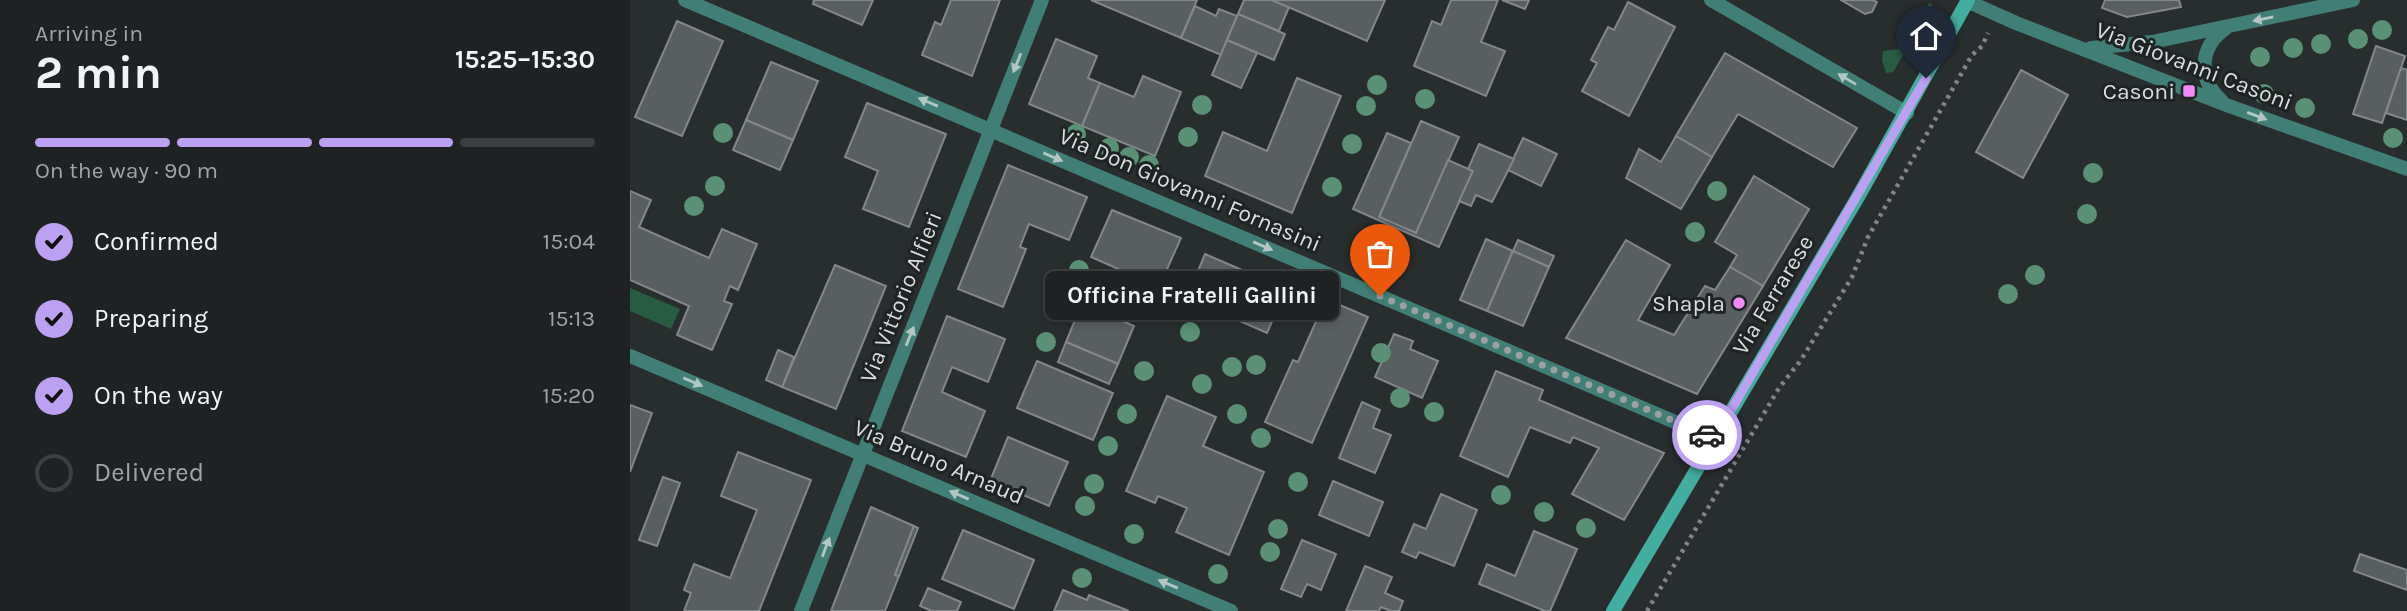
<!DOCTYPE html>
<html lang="en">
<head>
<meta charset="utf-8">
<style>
	:root { --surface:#1e2222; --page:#262a2a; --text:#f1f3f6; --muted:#a1a4a5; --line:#3c3f40; --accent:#bca0f2 }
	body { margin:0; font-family:Karla,sans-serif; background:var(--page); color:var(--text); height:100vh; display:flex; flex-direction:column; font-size:26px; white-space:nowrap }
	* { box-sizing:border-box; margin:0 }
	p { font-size:23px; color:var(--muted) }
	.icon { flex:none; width:38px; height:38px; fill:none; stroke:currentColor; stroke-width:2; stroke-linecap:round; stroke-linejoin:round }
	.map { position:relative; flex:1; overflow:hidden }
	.sheet { display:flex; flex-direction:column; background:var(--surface); width:630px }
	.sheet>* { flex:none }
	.pin { position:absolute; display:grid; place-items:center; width:60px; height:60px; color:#fff; margin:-72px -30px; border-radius:50% 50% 50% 0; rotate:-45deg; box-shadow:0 0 7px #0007 }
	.pin .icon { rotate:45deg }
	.courier { position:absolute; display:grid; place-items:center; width:70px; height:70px; margin:-35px; border:5px solid #bca0f2; border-radius:50%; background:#fff; color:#222; box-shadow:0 2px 9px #0007 }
	.bubble { position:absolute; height:49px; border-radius:10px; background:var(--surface); box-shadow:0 4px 10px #0003,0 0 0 2px var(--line); font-size:23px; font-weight:700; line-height:49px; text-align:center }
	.overview em { font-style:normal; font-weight:700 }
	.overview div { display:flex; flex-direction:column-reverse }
	.overview { display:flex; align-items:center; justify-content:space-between; height:119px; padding:0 35px }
	h1 { font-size:46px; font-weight:700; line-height:52px }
	.bar { display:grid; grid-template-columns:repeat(4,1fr); gap:10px 7px; align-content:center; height:84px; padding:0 35px }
	.bar i { height:9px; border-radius:5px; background:var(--line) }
	.bar .on { background:var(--accent) }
	.bar p { grid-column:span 4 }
	ol { padding:0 35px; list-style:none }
	li { display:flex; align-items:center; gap:21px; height:77px }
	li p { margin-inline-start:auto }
	li .icon { padding:7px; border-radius:50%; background:var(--accent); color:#111; stroke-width:4 }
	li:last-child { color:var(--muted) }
	li i { width:38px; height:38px; border:4px solid var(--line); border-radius:50% }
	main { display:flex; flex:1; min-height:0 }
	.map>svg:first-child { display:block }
	.green { fill:#275c42 }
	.building { fill:#595e61; stroke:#82878a; stroke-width:2 }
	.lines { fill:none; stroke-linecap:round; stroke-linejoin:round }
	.path { stroke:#808485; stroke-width:4.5; stroke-dasharray:3.5 5; stroke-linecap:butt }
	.street { stroke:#417f76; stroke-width:14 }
	.secondary { stroke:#43aea0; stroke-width:14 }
	.tree { fill:#5a9176 }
	.oneway { fill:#b4c6c4 }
	.done { stroke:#9ca0a0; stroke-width:7; stroke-dasharray:0 12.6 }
	.route { stroke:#bca0f2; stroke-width:9 }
	.poi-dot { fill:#f08bf6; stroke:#1e2324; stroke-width:2.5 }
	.labels { text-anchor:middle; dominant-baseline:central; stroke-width:6; stroke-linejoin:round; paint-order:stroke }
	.street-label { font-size:23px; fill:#dadede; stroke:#1e2324 }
	.poi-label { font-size:23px; fill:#dadede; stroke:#1e2324; text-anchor:end }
</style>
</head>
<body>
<main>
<section class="sheet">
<div class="overview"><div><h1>2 min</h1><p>Arriving in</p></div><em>15:25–15:30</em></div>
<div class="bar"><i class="on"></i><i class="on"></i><i class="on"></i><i></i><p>On the way · 90 m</p></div>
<ol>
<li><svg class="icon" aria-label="check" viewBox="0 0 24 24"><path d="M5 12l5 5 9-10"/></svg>Confirmed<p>15:04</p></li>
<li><svg class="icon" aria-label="check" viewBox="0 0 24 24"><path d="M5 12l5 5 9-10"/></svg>Preparing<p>15:13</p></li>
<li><svg class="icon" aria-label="check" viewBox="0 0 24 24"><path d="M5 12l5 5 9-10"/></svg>On the way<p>15:20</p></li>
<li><i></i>Delivered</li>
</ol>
</section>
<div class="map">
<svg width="1777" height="611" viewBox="0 0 1777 611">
	<rect width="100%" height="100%" fill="#282d2e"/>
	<g class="green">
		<path d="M1299 3 1303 5 1263 72 1256 73 1252 60 1253 51 1268 49 1274 44Z"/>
		<path d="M0 288 50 309 41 329 0 311Z"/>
	</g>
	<g class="building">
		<path d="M184 0H243L232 25 183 4Z"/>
		<path d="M321 0H370L342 76 292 55 305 22 311 25Z"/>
		<path d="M461 0H567L551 38Z"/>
		<path d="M614 0H642L659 7 649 31 608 14Z"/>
		<path d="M642 0H755L737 41Z"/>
		<path d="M821 0H868L851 42 875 51 856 96 784 66 802 21 811 25Z"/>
		<path d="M872 0H899L895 9Z"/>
		<path d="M1211 0H1243L1247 2 1242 12 1235 14Z"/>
		<path d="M1475 0H1549L1551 7 1497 17 1472 8Z"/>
		<path d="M998 2 1045 27 999 116 952 91 967 63 961 60 978 27 984 30Z"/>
		<path d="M565 6 586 16 589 9 607 16 591 55 551 38Z"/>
		<path d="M608 14 655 34 644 60 597 40Z"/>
		<path d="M47 21 93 41 52 136 5 117Z"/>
		<path d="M426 39 467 56 458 78 470 83 452 126 399 104Z"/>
		<path d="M597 40 627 53 611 88 582 75Z"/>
		<path d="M1746 46 1775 56 1752 123 1723 114Z"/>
		<path d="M1095 53 1227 128 1203 167 1108 114 1082 157 1046 136Z"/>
		<path d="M141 62 188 81 163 140 116 120Z"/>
		<path d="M1771 68 1777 70V120L1756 113Z"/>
		<path d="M1391 70 1438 95 1393 178 1346 152Z"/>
		<path d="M513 76 551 92 525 156 452 126 470 83 504 97Z"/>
		<path d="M667 78 711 96 662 213 575 176 593 132 637 151Z"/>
		<path d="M237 103 316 134 279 227 233 209 248 171 215 157Z"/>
		<path d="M116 120 163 140 150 170 103 150Z"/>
		<path d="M791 121 829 137 786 233 749 217Z"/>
		<path d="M757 133 781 143 749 217 786 233 818 160 843 171 809 247 723 209Z"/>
		<path d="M1046 136 1082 157 1051 209 996 178 1009 149 1031 162Z"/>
		<path d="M893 138 927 154 911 186 878 170Z"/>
		<path d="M849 144 884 159 862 202 846 195 841 206 829 201 843 171 838 169Z"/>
		<path d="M378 165 457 197 439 240 399 224 390 247 396 249 373 307 328 289Z"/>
		<path d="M1124 176 1179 209 1133 286 1100 267 1107 255 1085 242Z"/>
		<path d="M0 191 21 200 9 227 79 258 92 229 127 244 108 290 100 286 94 301 102 304 82 350 47 335 59 306 0 280Z"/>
		<path d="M482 210 551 238 529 287 461 257Z"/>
		<path d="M856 239 883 251 857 311 830 300Z"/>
		<path d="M888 240 924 256 919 267 883 251Z"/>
		<path d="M996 240 1040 265 1008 320 1044 335 1075 286 1085 290 1100 267 1133 286 1067 394 936 338Z"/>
		<path d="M883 251 919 267 893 326 857 311Z"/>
		<path d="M575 254 656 289 637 333 557 298Z"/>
		<path d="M205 265 256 286 206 409 152 387Z"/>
		<path d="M696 299 738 317 682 443 635 422 663 360 668 362Z"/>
		<path d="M452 303 504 326 488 364 436 342Z"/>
		<path d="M317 316 375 339 358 382 322 367 312 392 355 411 336 457 272 431Z"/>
		<path d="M764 334 783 341 780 349 808 361 792 398 745 377Z"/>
		<path d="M436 342 488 364 479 384 428 362Z"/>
		<path d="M148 350 164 357 152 387 136 380Z"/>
		<path d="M407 361 483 393 463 440 387 408Z"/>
		<path d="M866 371 913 390 909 400 1034 453 994 520 942 494 969 448 943 437 940 443 900 427 878 477 830 456Z"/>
		<path d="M537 396 586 417 573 446 634 472 599 555 546 532 557 508 528 496 525 503 496 491Z"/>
		<path d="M732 402 750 410 743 428 761 435 745 473 709 458Z"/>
		<path d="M0 405 22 413 0 472Z"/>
		<path d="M378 437 438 462 419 506 360 481Z"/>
		<path d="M108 452 181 480 129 611H54L61 593 54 590 64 564 100 578 127 510 91 496Z"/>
		<path d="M33 477 50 483 27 546 9 540Z"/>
		<path d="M703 481 753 502 739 536 689 515Z"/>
		<path d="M811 494 847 510 824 566 789 552 786 558 772 552 784 524 796 529Z"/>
		<path d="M241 507 284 526 265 575 269 576 255 611H201Z"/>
		<path d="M284 526 288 528 269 576 265 575Z"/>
		<path d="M333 530 404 560 384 609 312 579Z"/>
		<path d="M904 531 947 549 920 611H915L849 584 857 564 885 576Z"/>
		<path d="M672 540 706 554 691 590 677 584 671 597 651 589Z"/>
		<path d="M1730 554 1777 570V590L1724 571Z"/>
		<path d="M735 566 762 577 755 593 773 601 769 611H761L751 607 749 611H716Z"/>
		<path d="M298 588 331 602 327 611H302L290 606Z"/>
		<path d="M433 590 457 600 459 595 499 611H424Z"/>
	</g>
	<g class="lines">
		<path class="path" d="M1017 611 1149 388 1171 360 1222 277 1238 237 1342 55 1352 46 1358 33"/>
		<g class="street">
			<path d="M55 0 1085 439"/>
			<path d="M1081 0 1277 113"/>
			<path d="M1337 1 1386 23 1599 106 1777 169"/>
			<path d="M1461 48 1522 42 1723 0"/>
			<path d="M1591 100C1568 80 1569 47 1595 29"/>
			<path d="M0 356 601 611"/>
			<path d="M171 611 412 0"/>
		</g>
		<path class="secondary" d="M983 611 1228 197 1338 0"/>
	</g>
	<g class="tree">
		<circle cx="1752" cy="30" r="10"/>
		<circle cx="1728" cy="39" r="10"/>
		<circle cx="1691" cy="44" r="10"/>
		<circle cx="1663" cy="48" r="10"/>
		<circle cx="1630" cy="57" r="10"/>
		<circle cx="747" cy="85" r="10"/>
		<circle cx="1634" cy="94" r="10"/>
		<circle cx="795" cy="99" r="10"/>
		<circle cx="572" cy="105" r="10"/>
		<circle cx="736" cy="106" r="10"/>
		<circle cx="1675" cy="108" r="10"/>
		<circle cx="93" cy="133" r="10"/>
		<circle cx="446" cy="134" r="10"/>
		<circle cx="558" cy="137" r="10"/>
		<circle cx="1763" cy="138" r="10"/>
		<circle cx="722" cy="144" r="10"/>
		<circle cx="479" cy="148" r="10"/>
		<circle cx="499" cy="157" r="10"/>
		<circle cx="519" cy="165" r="10"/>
		<circle cx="1463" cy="173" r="10"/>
		<circle cx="85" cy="186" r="10"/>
		<circle cx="702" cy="187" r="10"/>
		<circle cx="1087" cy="191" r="10"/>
		<circle cx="64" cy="206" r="10"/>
		<circle cx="1457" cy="214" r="10"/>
		<circle cx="1065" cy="232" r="10"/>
		<circle cx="449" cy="270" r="10"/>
		<circle cx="1405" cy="275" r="10"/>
		<circle cx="483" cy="285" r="10"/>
		<circle cx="1378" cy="294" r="10"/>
		<circle cx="436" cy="298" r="10"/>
		<circle cx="538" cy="308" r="10"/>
		<circle cx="560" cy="332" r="10"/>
		<circle cx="416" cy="342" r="10"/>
		<circle cx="751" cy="353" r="10"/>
		<circle cx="626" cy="365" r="10"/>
		<circle cx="602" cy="367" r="10"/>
		<circle cx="514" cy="371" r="10"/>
		<circle cx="572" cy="384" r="10"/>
		<circle cx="770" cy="398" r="10"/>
		<circle cx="804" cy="412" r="10"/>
		<circle cx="497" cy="414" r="10"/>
		<circle cx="607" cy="414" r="10"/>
		<circle cx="631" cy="438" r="10"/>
		<circle cx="478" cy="446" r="10"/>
		<circle cx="668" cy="482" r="10"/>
		<circle cx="464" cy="484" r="10"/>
		<circle cx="871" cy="495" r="10"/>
		<circle cx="455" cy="506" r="10"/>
		<circle cx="914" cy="512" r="10"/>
		<circle cx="956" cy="528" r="10"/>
		<circle cx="648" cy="529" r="10"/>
		<circle cx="504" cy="534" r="10"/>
		<circle cx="640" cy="552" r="10"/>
		<circle cx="588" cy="574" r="10"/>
		<circle cx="452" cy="578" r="10"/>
	</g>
	<defs><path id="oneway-solid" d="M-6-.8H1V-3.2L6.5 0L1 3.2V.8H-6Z" transform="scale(1.75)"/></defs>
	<g class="oneway">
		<use href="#oneway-solid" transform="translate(1633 19) rotate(168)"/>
		<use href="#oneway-solid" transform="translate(387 63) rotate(112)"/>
		<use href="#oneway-solid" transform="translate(1217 79) rotate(-149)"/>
		<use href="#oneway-solid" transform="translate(298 102) rotate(-157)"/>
		<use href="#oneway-solid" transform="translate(1627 116) rotate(20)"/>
		<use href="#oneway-solid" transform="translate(423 157) rotate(23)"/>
		<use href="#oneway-solid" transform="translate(633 246) rotate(23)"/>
		<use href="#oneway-solid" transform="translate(280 336) rotate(-68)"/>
		<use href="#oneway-solid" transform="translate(63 382) rotate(23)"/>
		<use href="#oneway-solid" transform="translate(329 495) rotate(-157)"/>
		<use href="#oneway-solid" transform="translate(196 547) rotate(-69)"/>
		<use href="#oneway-solid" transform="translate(538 584) rotate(-157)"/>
	</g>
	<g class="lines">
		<path class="done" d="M750 296 1077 435"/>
		<path class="route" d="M1077 435 1084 439 1296 78"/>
	</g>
	<g class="poi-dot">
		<rect x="1552" y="84" width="14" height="14" rx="3.5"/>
		<circle cx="1109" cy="303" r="7"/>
	</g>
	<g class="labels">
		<g class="street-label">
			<text transform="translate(1564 66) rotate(21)">Via Giovanni Casoni</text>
			<text transform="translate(560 190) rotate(23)">Via Don Giovanni Fornasini</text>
			<text transform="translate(1143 295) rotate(-59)">Via Ferrarese</text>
			<text transform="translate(271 297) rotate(-68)">Via Vittorio Alfieri</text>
			<text transform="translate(309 462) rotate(23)">Via Bruno Arnaud</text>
		</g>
		<g class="poi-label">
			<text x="1545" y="91">Casoni</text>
			<text x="1095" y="303">Shapla</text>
		</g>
	</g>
</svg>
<div class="pin" style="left:750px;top:296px;background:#ea580c"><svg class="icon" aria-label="bag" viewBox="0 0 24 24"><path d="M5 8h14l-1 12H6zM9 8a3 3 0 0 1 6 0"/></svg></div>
<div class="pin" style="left:1296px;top:78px;background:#1f2937"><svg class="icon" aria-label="home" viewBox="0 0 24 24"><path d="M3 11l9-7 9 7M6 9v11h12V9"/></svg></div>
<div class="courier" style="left:1077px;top:435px"><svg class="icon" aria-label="car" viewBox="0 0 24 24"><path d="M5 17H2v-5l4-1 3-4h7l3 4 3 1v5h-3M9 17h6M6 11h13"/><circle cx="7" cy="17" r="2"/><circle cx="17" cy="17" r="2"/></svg></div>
<div class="bubble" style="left:415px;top:271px;width:294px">Officina Fratelli Gallini</div>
</div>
</main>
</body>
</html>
